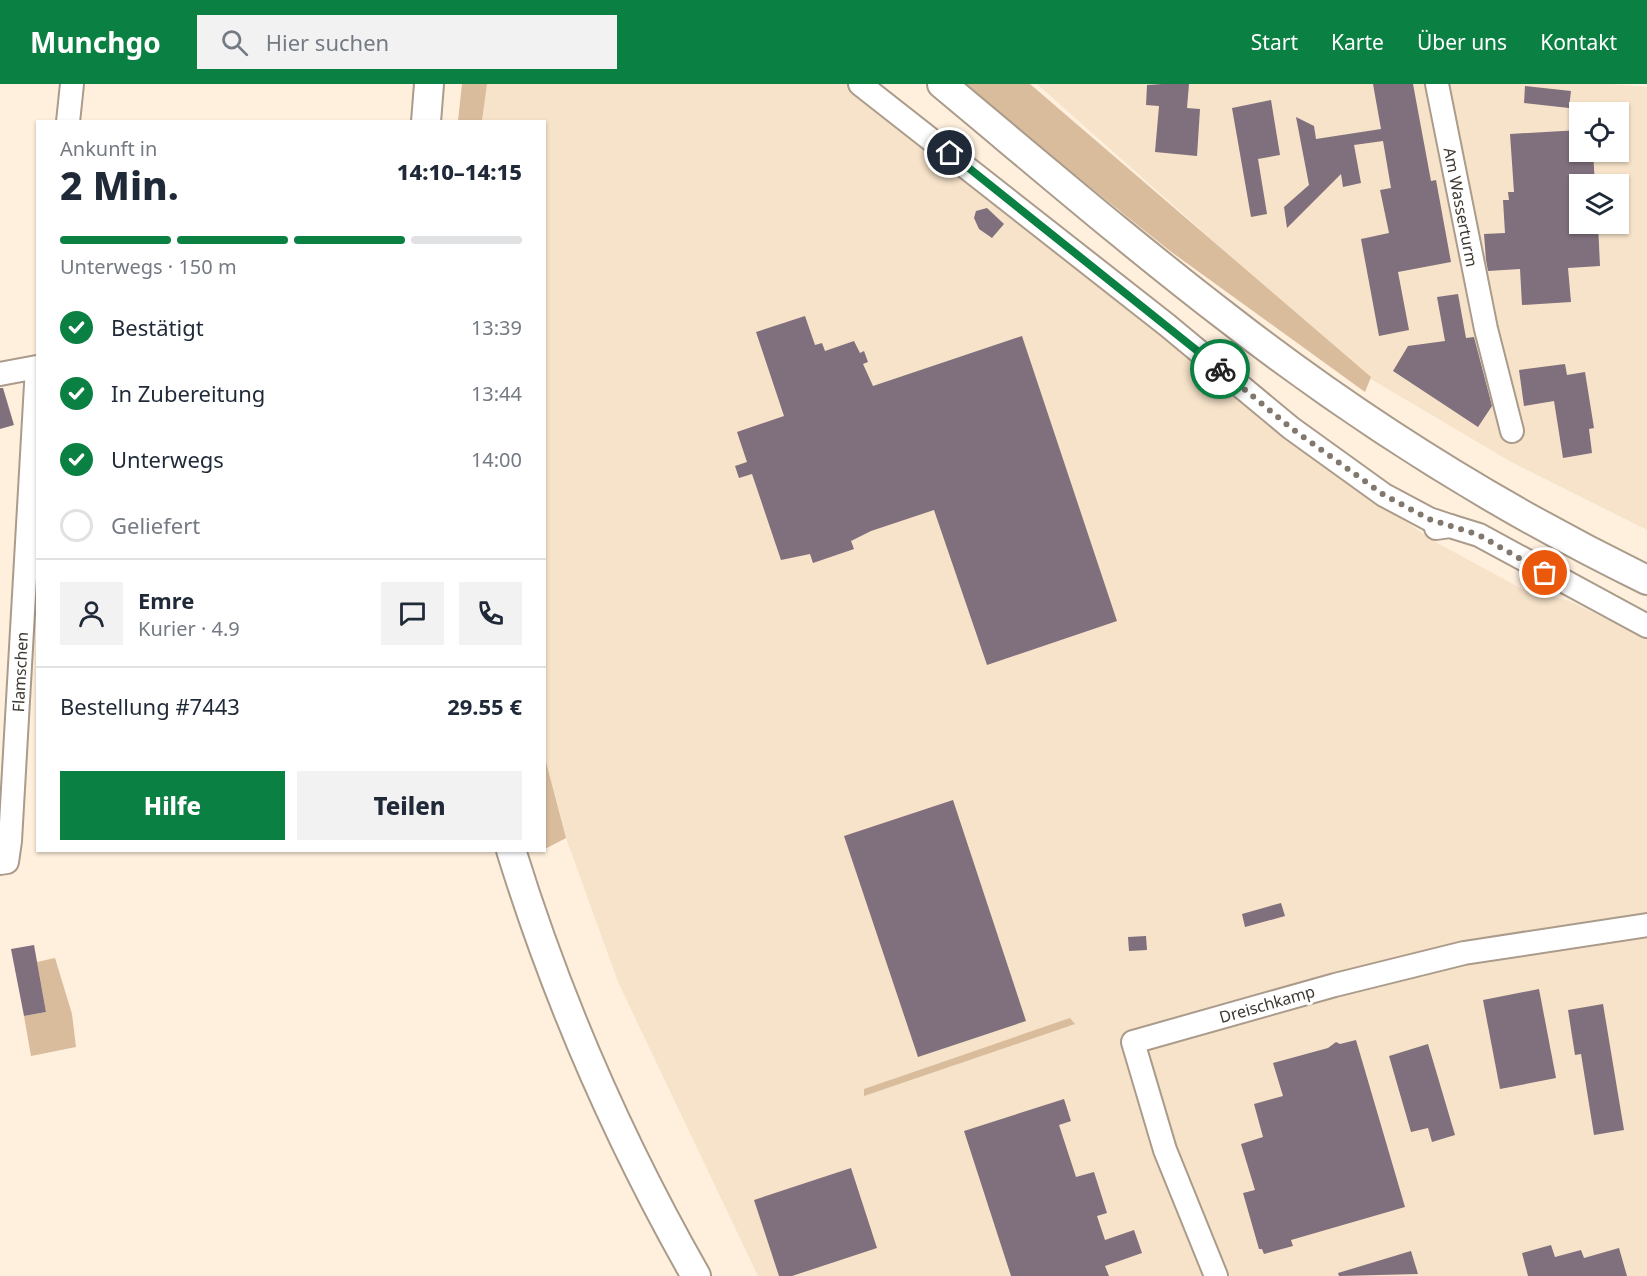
<!DOCTYPE html>
<html lang="de">
<head>
<meta charset="utf-8">
<style>
	:root { --surface:#fff; --page:#f2f2f3; --text:#1f2937; --muted:#747a83; --line:#e0e1e3; --accent:#0b8043 }
	body { margin:0; font-family:"Noto Sans",sans-serif; background:var(--page); color:var(--text); height:100vh; display:flex; flex-direction:column; font-size:22px; white-space:nowrap }
	* { box-sizing:border-box; margin:0 }
	p { font-size:20px; color:var(--muted) }
	.icon { flex:none; width:33px; height:33px; fill:none; stroke:currentColor; stroke-width:2; stroke-linecap:round; stroke-linejoin:round }
	.map { position:relative; flex:1; overflow:hidden }
	.side { position:absolute; left:36px; top:36px; width:510px; height:732px; display:flex; flex-direction:column; background:var(--surface); border-radius:0px; box-shadow:0 2px 4px #0004 }
	.side>* { flex:none }
	.controls { position:absolute; left:1569px; top:18px; display:grid; gap:12px }
	.controls a { display:grid; place-items:center; width:60px; height:60px; border-radius:0px; background:var(--surface); box-shadow:0 2px 4px #0004; font-size:30px }
	.pin { position:absolute; display:grid; place-items:center; width:51px; height:51px; color:#fff; margin:-26px; border:3px solid #fff; border-radius:50%; box-shadow:0 2px 6px #0007 }
	.courier { position:absolute; display:grid; place-items:center; width:60px; height:60px; margin:-30px; border:4px solid #0b8043; border-radius:50%; background:#fff; color:#222; box-shadow:0 2px 8px #0007 }
	.headline em { font-style:normal; font-weight:800 }
	.headline div { display:flex; flex-direction:column-reverse }
	.headline { display:flex; align-items:center; justify-content:space-between; height:102px; padding:0 24px }
	h1 { font-size:39px; font-weight:800; line-height:45px }
	.bar { display:grid; grid-template-columns:repeat(4,1fr); gap:9px 6px; align-content:center; height:72px; padding:0 24px }
	.bar i { height:8px; border-radius:4px; background:var(--line) }
	.bar .active { background:var(--accent) }
	.bar p { grid-column:span 4 }
	.line { display:flex; align-items:center; gap:15px; padding:0 24px; border-top:2px solid var(--line) }
	.line div { flex:1 }
	.round { display:grid; place-items:center; flex:none; width:63px; height:63px; border-radius:0px; background:var(--page) }
	ol { padding:0 24px; list-style:none }
	li { display:flex; align-items:center; gap:18px; height:66px }
	li p { margin-inline-start:auto }
	li .icon { padding:6px; border-radius:50%; background:var(--accent); color:#fff; stroke-width:4 }
	li:last-child { color:var(--muted) }
	li i { width:33px; height:33px; border:3px solid var(--line); border-radius:50% }
	.action { display:flex; gap:12px; margin-top:auto; padding:12px 24px }
	.action a { flex:1; height:69px; border-radius:0px; background:var(--accent); color:#fff; font-size:24px; font-weight:800; line-height:69px; text-align:center }
	.action a+a { background:var(--page); color:var(--text) }
	header { display:flex; align-items:center; gap:36px; box-sizing:border-box; height:84px; padding:0 30px; background:var(--accent); color:#fff }
	header strong { font-size:28px }
	nav { display:flex; gap:33px; margin-inline-start:auto; font-size:21px }
	.search { width:420px; height:54px; background:var(--page); display:flex; align-items:center; gap:15px; box-sizing:border-box; padding:0 21px; border-radius:0px; color:var(--muted); font-size:22px }
	.map>svg:first-child { display:block }
	.built { fill:#f7e3ca; fill-rule:evenodd }
	.green { fill:#d8bc9c }
	.building { fill:#806f7c }
	.lines { fill:none; stroke-linecap:round; stroke-linejoin:round }
	.minor-casing { stroke:#aa9b8b; stroke-width:26 }
	.major-casing { stroke:#aa9b8b; stroke-width:32 }
	.minor { stroke:#fff; stroke-width:22 }
	.major { stroke:#fff; stroke-width:28 }
	.done { stroke:#81776d; stroke-width:6; stroke-dasharray:0 10.8 }
	.route { stroke:#0b8043; stroke-width:8 }
	.labels { text-anchor:middle; dominant-baseline:central; stroke-width:6; stroke-linejoin:round; paint-order:stroke }
	.street-label { font-size:16px; fill:#3d3730; stroke:#fff }
</style>
</head>
<body>
<header>
<strong>Munchgo</strong>
<div class="search"><svg class="icon" aria-label="search" viewBox="0 0 24 24"><circle cx="10" cy="10" r="6"/><path d="M15 15l6 6"/></svg>Hier suchen</div>
<nav><a>Start</a><a>Karte</a><a>Über uns</a><a>Kontakt</a></nav>
</header>
<div class="map">
<svg width="1647" height="1192" viewBox="0 0 1647 1192">
	<rect width="100%" height="100%" fill="#ffefdd"/>
	<g class="built">
		<path d="M487 0H849L899 37 1355 404 1439 460 1528 508 1567 516 1647 554V1192H758L618 898 566 754 545 674 544 38H482Z"/>
		<path d="M1037 0H1610L1647 3V446L1513 379 1364 291ZM1580 28H1618V68H1580ZM1580 100H1618V140H1580Z"/>
	</g>
	<g class="green">
		<path d="M462 0H487L482 37H458Z"/>
		<path d="M961 0H1030L1371 293 1365 308 1170 167Z"/>
		<path d="M545 674 566 754 545 765H544Z"/>
		<path d="M55 874 72 930 76 963 31 972 24 932 46 928 37 878Z"/>
		<path d="M1070 934 1075 940 864 1012V1005Z"/>
	</g>
	<g class="building">
		<path d="M1162 0H1189L1187 24 1200 25 1197 72 1155 68 1159 22 1146 21 1147 1Z"/>
		<path d="M1373 0H1413L1431 97 1436 96 1451 178 1398 188 1409 246 1379 252 1361 155 1389 149 1380 106 1391 104 1383 57 1354 61 1361 99 1343 103 1341 90 1287 144 1284 123 1309 101 1296 33 1314 42 1316 55 1381 45Z"/>
		<path d="M1525 2 1571 7 1569 24 1524 19Z"/>
		<path d="M1271 16 1280 71 1258 75 1267 130 1251 133 1232 24Z"/>
		<path d="M1580 46V68H1593L1595 100H1580V140H1598L1600 182 1568 184 1571 218 1522 221 1520 185 1488 187 1486 176 1484 150 1505 149 1503 116H1509L1508 108H1514L1510 50Z"/>
		<path d="M987 124 1004 140 992 154 979 145 974 134 976 127Z"/>
		<path d="M1458 210 1466 254 1474 253 1492 322 1478 343 1393 287 1408 262 1445 257 1437 213Z"/>
		<path d="M805 232 815 261 822 259 825 267 854 257 860 269 864 267 868 278 863 280 873 302 1022 252 1117 537 987 581 934 426 871 447 851 457 854 465 813 479 810 470 781 476 752 390 739 394 735 382 747 378 737 348 784 332 756 248Z"/>
		<path d="M1565 280 1567 291 1585 288 1594 344 1589 345 1592 369 1563 374 1554 317 1524 322 1519 286Z"/>
		<path d="M0 304H3L14 341 0 345Z"/>
		<path d="M953 716 1026 937 918 973 844 752Z"/>
		<path d="M1281 819 1285 832 1245 843 1242 830Z"/>
		<path d="M1146 852 1147 866 1129 867 1128 853Z"/>
		<path d="M34 861 46 928 24 932 11 865Z"/>
		<path d="M1539 905 1556 994 1500 1005 1483 916Z"/>
		<path d="M1603 920 1624 1046 1594 1051 1581 970 1575 971 1568 926Z"/>
		<path d="M1356 956 1405 1123 1291 1156 1293 1162 1264 1170 1262 1165H1259L1243 1109 1255 1106 1241 1060 1263 1053 1254 1020 1283 1012 1273 979 1328 964 1336 958 1340 960Z"/>
		<path d="M1428 960 1455 1051 1432 1058 1428 1044 1411 1048 1389 972Z"/>
		<path d="M1064 1015 1071 1037 1059 1041 1076 1093 1094 1088 1107 1129 1097 1132 1105 1156 1134 1146 1142 1169 1105 1182 1109 1192H1011L964 1047Z"/>
		<path d="M851 1084 877 1164 792 1192H779L754 1116Z"/>
		<path d="M1551 1161 1555 1173 1581 1166 1584 1174 1619 1164 1627 1192H1528L1522 1169Z"/>
		<path d="M1411 1167 1418 1190 1339 1192 1338 1189Z"/>
	</g>
	<g class="lines">
		<defs>
			<g id="minor">
				<path d="M860 0 1167 241 1291 344 1384 411 1429 435 1450 442"/>
				<path d="M1437 0 1486 245 1512 347"/>
				<path d="M68 38 72 0"/>
				<path d="M0 290 37 283 10 757 7 778 0 779"/>
				<path d="M1436 444 1450 442 1479 451 1647 542"/>
				<path d="M1216 1192 1165 1066 1133 958 1335 901 1464 869 1647 841"/>
			</g>
			<g id="major">
				<path d="M942 0C1037 79 1131 160 1229 235 1359 336 1499 424 1647 496"/>
				<path d="M426 38 429 0"/>
				<path d="M511 766C557 915 619 1057 696 1192"/>
			</g>
		</defs>
		<use href="#minor" class="minor-casing"/>
		<use href="#major" class="major-casing"/>
		<use href="#minor" class="minor"/>
		<use href="#major" class="major"/>
	</g>
	<g class="lines">
		<path class="done" d="M1220 285 1291 344 1384 411 1429 435 1479 451 1545 489"/>
		<path class="route" d="M950 69 1220 285"/>
	</g>
	<g class="labels">
		<g class="street-label">
			<text transform="translate(1461 123) rotate(79)">Am Wasserturm</text>
			<text transform="translate(20 588) rotate(-87)">Flamschen</text>
			<text transform="translate(1267 920) rotate(-16)">Dreischkamp</text>
		</g>
	</g>
</svg>
<div class="controls">
<a><svg class="icon" aria-label="locate" viewBox="0 0 24 24"><circle cx="12" cy="12" r="6"/><path d="M12 2v4M12 18v4M2 12h4M18 12h4"/></svg></a>
<a><svg class="icon" aria-label="layers" viewBox="0 0 24 24"><path d="M12 4l9 5-9 5-9-5zM3 14l9 5 9-5"/></svg></a>
</div>
<div class="pin" style="left:1545px;top:489px;background:#ea580c"><svg class="icon" aria-label="bag" viewBox="0 0 24 24"><path d="M5 8h14l-1 12H6zM9 8a3 3 0 0 1 6 0"/></svg></div>
<div class="pin" style="left:950px;top:69px;background:#1f2937"><svg class="icon" aria-label="home" viewBox="0 0 24 24"><path d="M3 11l9-7 9 7M6 9v11h12V9"/></svg></div>
<div class="courier" style="left:1220px;top:285px"><svg class="icon" aria-label="bike" viewBox="0 0 24 24"><circle cx="6" cy="16" r="4"/><circle cx="18" cy="16" r="4"/><path d="M6 16l4-8h5l3 8M10 8l3 8H6M13 5h3"/></svg></div>
<section class="side">
<div class="headline"><div><h1>2 Min.</h1><p>Ankunft in</p></div><em>14:10–14:15</em></div>
<div class="bar"><i class="active"></i><i class="active"></i><i class="active"></i><i></i><p>Unterwegs · 150 m</p></div>
<ol>
<li><svg class="icon" aria-label="check" viewBox="0 0 24 24"><path d="M5 12l5 5 9-10"/></svg>Bestätigt<p>13:39</p></li>
<li><svg class="icon" aria-label="check" viewBox="0 0 24 24"><path d="M5 12l5 5 9-10"/></svg>In Zubereitung<p>13:44</p></li>
<li><svg class="icon" aria-label="check" viewBox="0 0 24 24"><path d="M5 12l5 5 9-10"/></svg>Unterwegs<p>14:00</p></li>
<li><i></i>Geliefert</li>
</ol>
<div class="line" style="height:108px"><a class="round"><svg class="icon" aria-label="person" viewBox="0 0 24 24"><circle cx="12" cy="8" r="4"/><path d="M4 21q1-7 8-7t8 7"/></svg></a><div><b>Emre</b><p>Kurier · 4.9</p></div><a class="round"><svg class="icon" aria-label="chat" viewBox="0 0 24 24"><path d="M4 5h16v11H9l-5 4z"/></svg></a><a class="round"><svg class="icon" aria-label="phone" viewBox="0 0 24 24"><path d="M5 4h4l2 5-3 2q2 4 5 5l2-3 5 2v4C11 20 4 13 5 4z"/></svg></a></div>
<div class="line" style="height:78px"><div>Bestellung #7443</div><b>29.55 €</b></div>
<div class="action"><a>Hilfe</a><a>Teilen</a></div>
</section>
</div>
</body>
</html>
